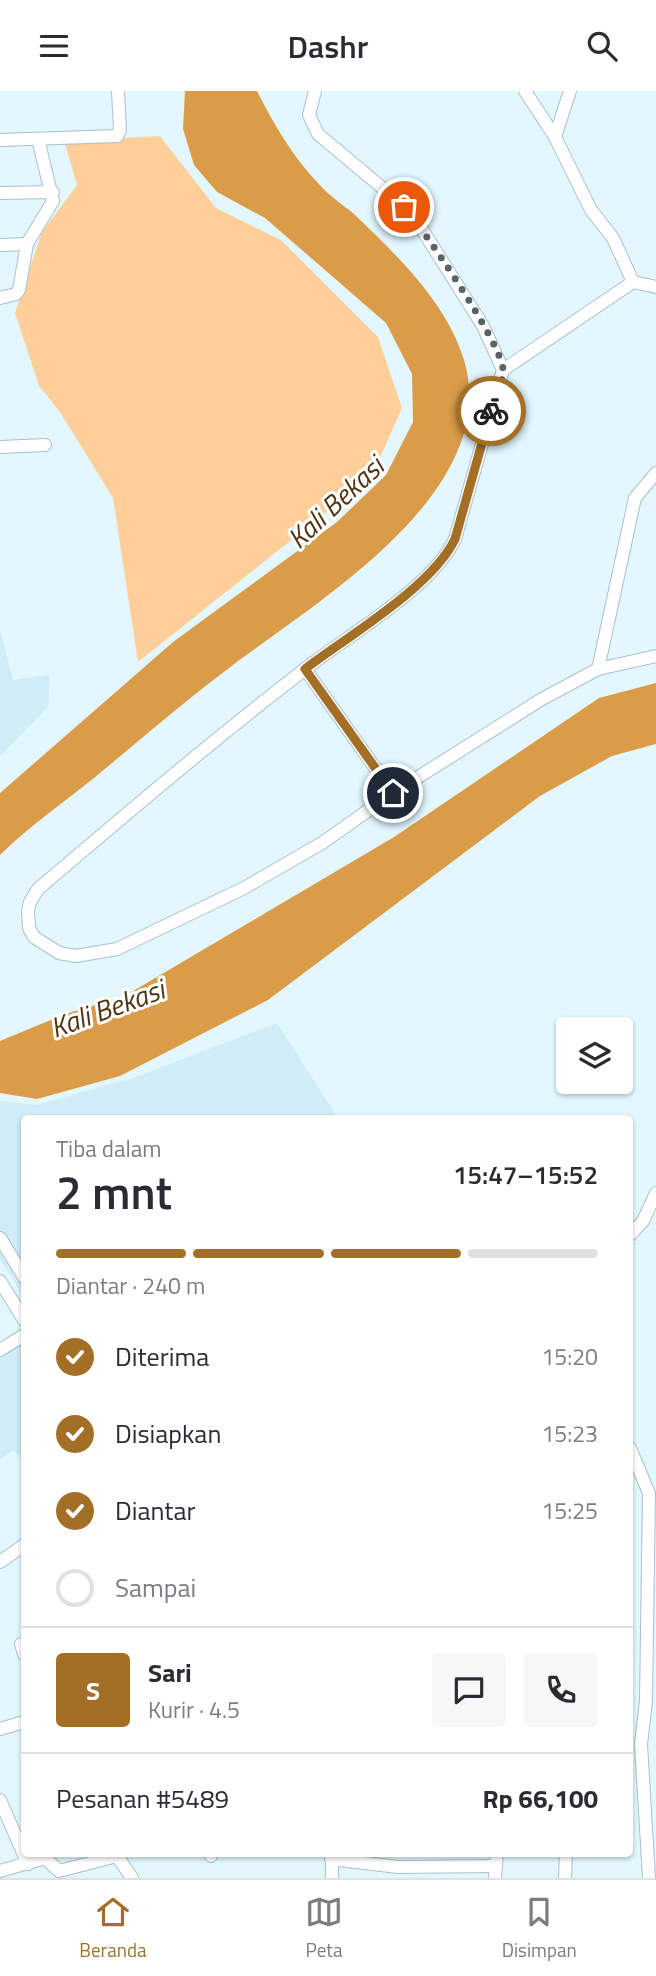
<!DOCTYPE html>
<html lang="id">
<head>
<meta charset="utf-8">
<style>
	:root { --surface:#fff; --page:#f7f7f7; --text:#2b2b33; --muted:#7c7c81; --line:#e1e1e2; --accent:#a36f27 }
	body { margin:0; font-family:"Titillium Web",sans-serif; background:var(--page); color:var(--text); height:100vh; display:flex; flex-direction:column; font-size:26px; white-space:nowrap }
	* { box-sizing:border-box; margin:0 }
	p { font-size:23px; color:var(--muted) }
	.icon { flex:none; width:38px; height:38px; fill:none; stroke:currentColor; stroke-width:2; stroke-linecap:round; stroke-linejoin:round }
	.map { position:relative; flex:1; overflow:hidden }
	.panel { position:absolute; left:21px; top:1024px; width:612px; height:742px; display:flex; flex-direction:column; background:var(--surface); border-radius:7px; box-shadow:0 2px 5px #0004 }
	.panel>* { flex:none }
	.fabs { position:absolute; left:556px; top:926px; display:grid; gap:14px }
	.fabs a { display:grid; place-items:center; width:77px; height:77px; border-radius:7px; background:var(--surface); box-shadow:0 2px 5px #0004; font-size:35px }
	.pin { position:absolute; display:grid; place-items:center; width:60px; height:60px; color:#fff; margin:-30px; border:4px solid #fff; border-radius:50%; box-shadow:0 2px 7px #0007 }
	.courier { position:absolute; display:grid; place-items:center; width:70px; height:70px; margin:-35px; border:5px solid #a36f27; border-radius:50%; background:#fff; color:#222; box-shadow:0 2px 9px #0007 }
	.summary em { font-style:normal; font-weight:600 }
	.summary div { display:flex; flex-direction:column-reverse }
	.summary { display:flex; align-items:center; justify-content:space-between; height:119px; padding:0 35px }
	h1 { font-size:46px; font-weight:600; line-height:52px }
	.bar { display:grid; grid-template-columns:repeat(4,1fr); gap:10px 7px; align-content:center; height:84px; padding:0 35px }
	.bar i { height:9px; border-radius:5px; background:var(--line) }
	.bar .active { background:var(--accent) }
	.bar p { grid-column:span 4 }
	.line { display:flex; align-items:center; gap:18px; padding:0 35px; border-top:2px solid var(--line) }
	.line div { flex:1 }
	.round { display:grid; place-items:center; flex:none; width:74px; height:74px; border-radius:7px; background:var(--page) }
	ol { padding:0 35px; list-style:none }
	li { display:flex; align-items:center; gap:21px; height:77px }
	li p { margin-inline-start:auto }
	li .icon { padding:7px; border-radius:50%; background:var(--accent); color:#fff; stroke-width:4 }
	li:last-child { color:var(--muted) }
	li i { width:38px; height:38px; border:4px solid var(--line); border-radius:50% }
	header { display:flex; justify-content:space-between; align-items:center; height:91px; padding:0 35px; background:var(--surface); font-size:32px; font-weight:600 }
	.tabs { display:flex; justify-content:space-around; align-items:center; height:98px; border-top:2px solid var(--line); background:var(--surface); font-size:19px; color:var(--muted) }
	.tabs a { display:grid; justify-items:center; gap:4px }
	.tabs .active { color:var(--accent) }
	.map>svg:first-child { display:block }
	.built { fill:#cfecf7 }
	.grass { fill:#fecf98 }
	.water { fill:#db9c49 }
	.lines { fill:none; stroke-linecap:round; stroke-linejoin:round }
	.street-casing { stroke:#abbfc7; stroke-width:14 }
	.street { stroke:#fff; stroke-width:12 }
	.done { stroke:#586368; stroke-width:7; stroke-dasharray:0 12.6 }
	.route { stroke:#a36f27; stroke-width:9 }
	.labels { text-anchor:middle; dominant-baseline:central; stroke-width:6; stroke-linejoin:round; paint-order:stroke }
	.water-label { font-size:28px; font-style:italic; fill:#4e3411; stroke:#fff }
</style>
</head>
<body>
<header><svg class="icon" aria-label="menu" viewBox="0 0 24 24"><path d="M4 6h16M4 12h16M4 18h16"/></svg>Dashr<svg class="icon" aria-label="search" viewBox="0 0 24 24"><circle cx="10" cy="10" r="6"/><path d="M15 15l6 6"/></svg></header>
<div class="map">
<svg width="656" height="1787" viewBox="0 0 656 1787">
	<rect width="100%" height="100%" fill="#e2f7ff"/>
	<g class="built">
		<path d="M0 538 13 589 50 584 48 616 0 665Z"/>
		<path d="M277 932 338 1027H24V1197L20 1200 0 1168V1010L36 1014 133 987Z"/>
		<path d="M24 1249V1372L14 1359 0 1368V1263Z"/>
	</g>
	<path class="grass" d="M160 45 216 117 281 149 378 246 402 317 372 385 138 571 113 407 60 321 39 295 15 222 42 141 77 94 64 50Z"/>
	<g class="water">
		<path d="M185 0H257C273 32 293 66 318 92 328 104 342 113 354 123 396 163 447 212 464 269 503 400 319 509 233 574 185 610 140 649 94 687 63 712 28 736 0 764V702L173 551 337 431 386 384 413 331 412 283 386 232 265 127 217 101 194 74 183 38Z"/>
		<path d="M656 592V653L612 665 540 705 268 909 120 985 37 1008 0 1002V950L65 923 123 906 394 746 599 607Z"/>
	</g>
	<g class="lines">
		<defs>
			<g id="street">
				<path d="M315 0 309 24 318 43 392 105 418 132 483 235 503 279 455 448C432 497 348 544 304 579 213 649 125 724 38 798L30 811 28 820 29 837 34 846 59 862 76 865 117 858 244 797 322 752 393 702 542 608 598 578 656 565"/>
				<path d="M525 0 555 46 591 119 613 147 633 191"/>
				<path d="M555 46 570 0"/>
				<path d="M0 49 117 45 120 39 118 0"/>
				<path d="M0 102 53 101"/>
				<path d="M0 154 27 153"/>
				<path d="M633 191 656 196"/>
				<path d="M0 207 16 203 19 199 27 153 53 110 38 48"/>
				<path d="M503 279 633 191"/>
				<path d="M0 356 45 354"/>
				<path d="M305 578 393 702"/>
				<path d="M598 578 635 407 656 382"/>
				<path d="M630 1144 643 1130 656 1102"/>
				<path d="M0 1147 24 1186"/>
				<path d="M0 1190 24 1229"/>
				<path d="M0 1259 24 1244"/>
				<path d="M630 1357 649 1402 646 1610 641 1653 649 1787"/>
				<path d="M0 1471 24 1454"/>
				<path d="M21 1553 24 1563"/>
				<path d="M0 1638 24 1631"/>
				<path d="M0 1709 28 1773"/>
				<path d="M211 1762V1765"/>
				<path d="M332 1763V1787"/>
				<path d="M331 1768 398 1776 495 1775"/>
				<path d="M0 1780 45 1767 59 1780 117 1765 132 1787"/>
				<path d="M495 1787 497 1762"/>
				<path d="M565 1787 566 1762"/>
			</g>
		</defs>
		<use href="#street" class="street-casing"/>
		<use href="#street" class="street"/>
	</g>
	<g class="lines">
		<path class="done" d="M404 116C425 140 500 250 503 278 504 290 494 309 491 320"/>
		<path class="route" d="M393 702 305 578C348 545 432 496 455 448L491 320"/>
	</g>
	<g class="labels">
		<g class="water-label">
			<text transform="translate(335 411) rotate(-43)">Kali Bekasi</text>
			<text transform="translate(107 917) rotate(-20)">Kali Bekasi</text>
		</g>
	</g>
</svg>
<div class="fabs">
<a><svg class="icon" aria-label="layers" viewBox="0 0 24 24"><path d="M12 4l9 5-9 5-9-5zM3 14l9 5 9-5"/></svg></a>
</div>
<div class="pin" style="left:404px;top:116px;background:#ea580c"><svg class="icon" aria-label="bag" viewBox="0 0 24 24"><path d="M5 8h14l-1 12H6zM9 8a3 3 0 0 1 6 0"/></svg></div>
<div class="pin" style="left:393px;top:702px;background:#1f2937"><svg class="icon" aria-label="home" viewBox="0 0 24 24"><path d="M3 11l9-7 9 7M6 9v11h12V9"/></svg></div>
<div class="courier" style="left:491px;top:320px"><svg class="icon" aria-label="bike" viewBox="0 0 24 24"><circle cx="6" cy="16" r="4"/><circle cx="18" cy="16" r="4"/><path d="M6 16l4-8h5l3 8M10 8l3 8H6M13 5h3"/></svg></div>
<section class="panel">
<div class="summary"><div><h1>2 mnt</h1><p>Tiba dalam</p></div><em>15:47–15:52</em></div>
<div class="bar"><i class="active"></i><i class="active"></i><i class="active"></i><i></i><p>Diantar · 240 m</p></div>
<ol>
<li><svg class="icon" aria-label="check" viewBox="0 0 24 24"><path d="M5 12l5 5 9-10"/></svg>Diterima<p>15:20</p></li>
<li><svg class="icon" aria-label="check" viewBox="0 0 24 24"><path d="M5 12l5 5 9-10"/></svg>Disiapkan<p>15:23</p></li>
<li><svg class="icon" aria-label="check" viewBox="0 0 24 24"><path d="M5 12l5 5 9-10"/></svg>Diantar<p>15:25</p></li>
<li><i></i>Sampai</li>
</ol>
<div class="line" style="height:126px"><b class="round" style="background:var(--accent);color:#fff">S</b><div><b>Sari</b><p>Kurir · 4.5</p></div><a class="round"><svg class="icon" aria-label="chat" viewBox="0 0 24 24"><path d="M4 5h16v11H9l-5 4z"/></svg></a><a class="round"><svg class="icon" aria-label="phone" viewBox="0 0 24 24"><path d="M5 4h4l2 5-3 2q2 4 5 5l2-3 5 2v4C11 20 4 13 5 4z"/></svg></a></div>
<div class="line" style="height:91px"><div>Pesanan #5489</div><b>Rp 66,100</b></div>
</section>
</div>
<nav class="tabs">
<a class="active"><svg class="icon" aria-label="home" viewBox="0 0 24 24"><path d="M3 11l9-7 9 7M6 9v11h12V9"/></svg>Beranda</a>
<a><svg class="icon" aria-label="map" viewBox="0 0 24 24"><path d="M3 6l6-2 6 2 6-2v14l-6 2-6-2-6 2zM9 4v14M15 6v14"/></svg>Peta</a>
<a><svg class="icon" aria-label="saved" viewBox="0 0 24 24"><path d="M7 4h10v16l-5-4-5 4z"/></svg>Disimpan</a>
</nav>
</body>
</html>
